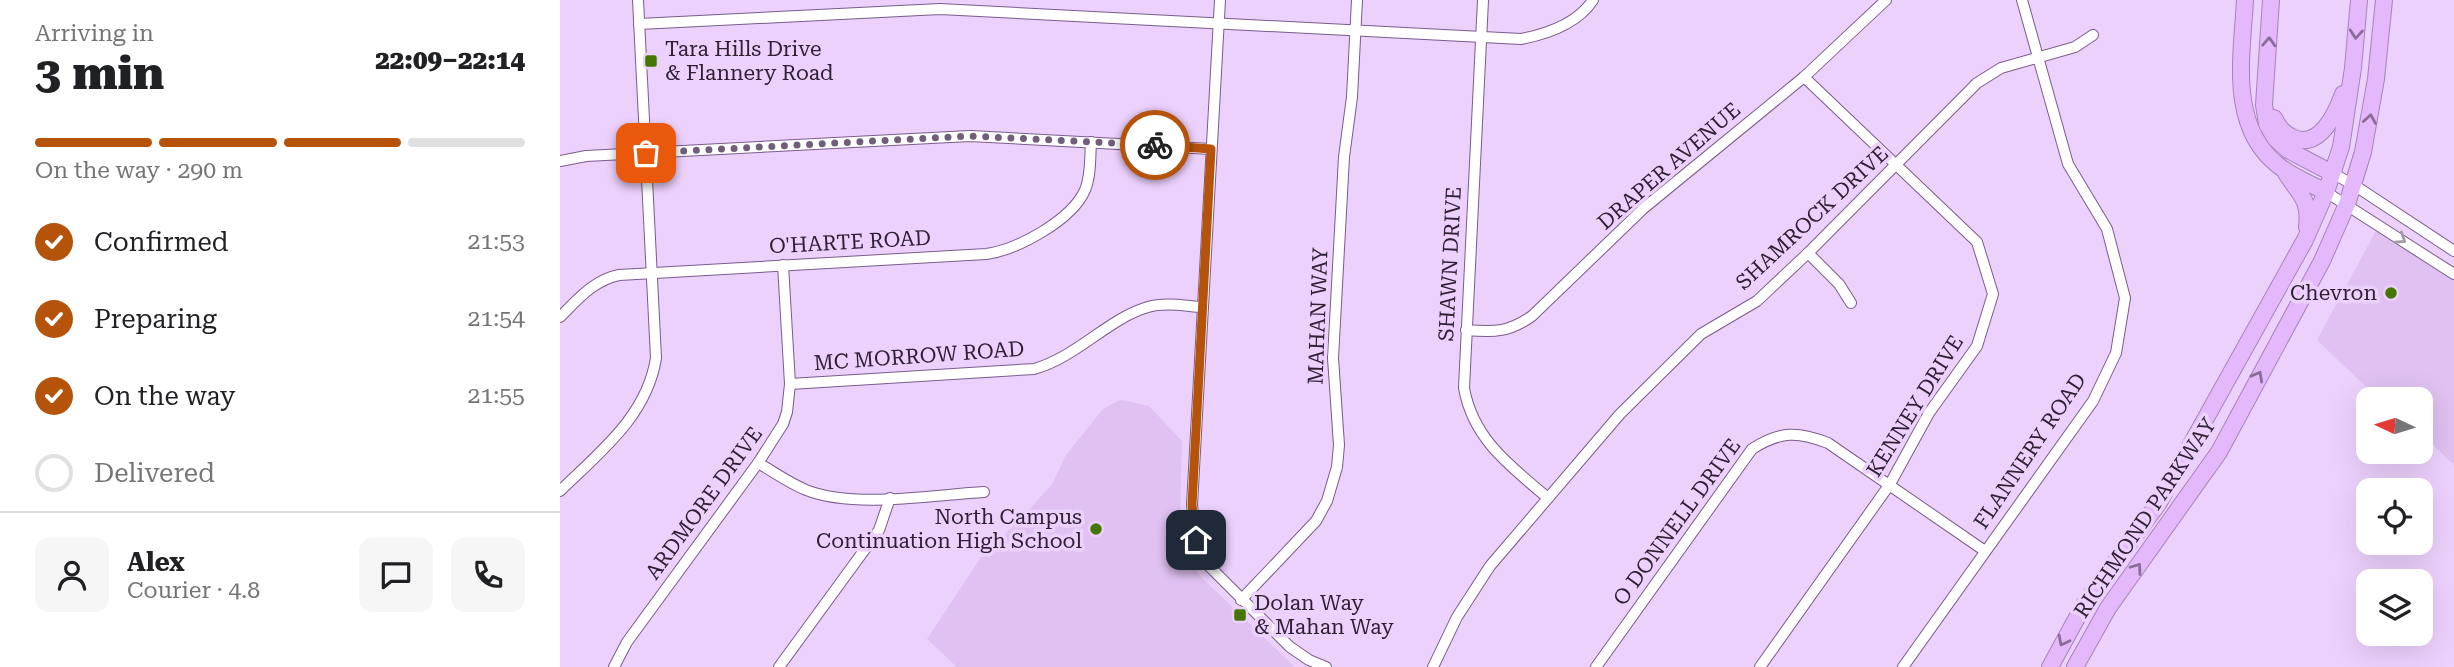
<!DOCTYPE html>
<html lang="en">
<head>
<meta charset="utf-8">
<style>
	:root { --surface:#fff; --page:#f6f6f6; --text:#202124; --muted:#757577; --line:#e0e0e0; --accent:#b45309 }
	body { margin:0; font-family:"Roboto Serif",serif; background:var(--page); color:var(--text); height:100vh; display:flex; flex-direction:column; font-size:26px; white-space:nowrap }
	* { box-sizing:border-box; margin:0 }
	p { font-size:23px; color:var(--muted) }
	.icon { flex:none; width:38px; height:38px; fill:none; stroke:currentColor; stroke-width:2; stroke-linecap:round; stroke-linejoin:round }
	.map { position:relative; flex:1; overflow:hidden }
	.details { display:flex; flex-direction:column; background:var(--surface); width:560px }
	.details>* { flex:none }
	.needle { width:46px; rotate:274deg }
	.tools { position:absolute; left:1796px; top:387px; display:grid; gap:14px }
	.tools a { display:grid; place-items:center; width:77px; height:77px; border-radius:14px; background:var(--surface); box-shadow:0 7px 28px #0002; font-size:35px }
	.pin { position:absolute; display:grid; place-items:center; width:60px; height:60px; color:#fff; margin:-30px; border-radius:14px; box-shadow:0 4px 10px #0006 }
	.courier { position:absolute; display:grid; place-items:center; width:70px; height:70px; margin:-35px; border:5px solid #b45309; border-radius:50%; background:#fff; color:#222; box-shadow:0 2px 9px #0007 }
	.headline em { font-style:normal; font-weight:800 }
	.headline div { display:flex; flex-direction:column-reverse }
	.headline { display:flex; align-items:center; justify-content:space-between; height:119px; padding:0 35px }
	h1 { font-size:46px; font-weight:800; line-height:52px }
	.bar { display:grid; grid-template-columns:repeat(4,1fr); gap:10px 7px; align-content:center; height:84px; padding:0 35px }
	.bar i { height:9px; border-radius:5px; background:var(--line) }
	.bar .current { background:var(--accent) }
	.bar p { grid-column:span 4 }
	.line { display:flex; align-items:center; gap:18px; padding:0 35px; border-top:2px solid var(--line) }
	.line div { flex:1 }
	.round { display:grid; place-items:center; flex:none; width:74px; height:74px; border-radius:14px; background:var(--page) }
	ol { padding:0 35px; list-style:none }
	li { display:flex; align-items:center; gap:21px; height:77px }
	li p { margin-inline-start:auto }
	li .icon { padding:7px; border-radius:50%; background:var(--accent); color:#fff; stroke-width:4 }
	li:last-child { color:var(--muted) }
	li i { width:38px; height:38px; border:4px solid var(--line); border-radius:50% }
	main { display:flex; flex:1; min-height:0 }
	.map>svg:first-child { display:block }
	.built { fill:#e0c1f1 }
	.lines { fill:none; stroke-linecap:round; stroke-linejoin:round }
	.minor-casing { stroke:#7a5b8b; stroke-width:12 }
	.highway-casing { stroke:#a483b6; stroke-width:18 }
	.minor { stroke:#fff; stroke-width:10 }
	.highway { stroke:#e4b9fc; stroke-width:16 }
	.oneway { stroke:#896c98 }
	.oneway2 { stroke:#a19ba4 }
	.done { stroke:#715e7b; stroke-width:7; stroke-dasharray:0 12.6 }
	.route { stroke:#b45309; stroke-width:9 }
	.poi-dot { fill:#447702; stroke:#edd1fd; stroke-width:2.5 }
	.labels { text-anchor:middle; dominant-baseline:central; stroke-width:7; stroke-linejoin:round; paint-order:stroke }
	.poi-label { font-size:21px; fill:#2e2035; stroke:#edd1fd; text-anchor:start }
	.street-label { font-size:21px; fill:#2e2035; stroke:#edd1fd }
</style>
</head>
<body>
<main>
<section class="details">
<div class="headline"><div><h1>3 min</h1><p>Arriving in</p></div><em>22:09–22:14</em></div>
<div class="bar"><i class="current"></i><i class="current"></i><i class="current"></i><i></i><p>On the way · 290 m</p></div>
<ol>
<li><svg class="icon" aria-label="check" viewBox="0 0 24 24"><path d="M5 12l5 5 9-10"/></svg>Confirmed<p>21:53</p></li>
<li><svg class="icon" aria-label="check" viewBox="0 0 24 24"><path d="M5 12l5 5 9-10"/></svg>Preparing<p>21:54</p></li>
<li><svg class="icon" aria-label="check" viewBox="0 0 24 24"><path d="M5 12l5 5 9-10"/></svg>On the way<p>21:55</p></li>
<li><i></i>Delivered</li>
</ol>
<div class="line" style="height:126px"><a class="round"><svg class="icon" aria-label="person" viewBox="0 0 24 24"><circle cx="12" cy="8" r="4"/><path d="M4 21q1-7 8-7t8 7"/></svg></a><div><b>Alex</b><p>Courier · 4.8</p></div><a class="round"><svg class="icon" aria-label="chat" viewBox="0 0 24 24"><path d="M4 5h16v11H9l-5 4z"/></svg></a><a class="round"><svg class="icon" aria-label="phone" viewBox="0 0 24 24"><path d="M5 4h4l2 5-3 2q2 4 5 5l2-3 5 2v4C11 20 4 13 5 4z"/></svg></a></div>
</section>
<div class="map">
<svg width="1894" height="667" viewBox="0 0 1894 667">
	<rect width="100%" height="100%" fill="#edd1fd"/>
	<g class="built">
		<path d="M1818 227 1894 276V465L1860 432V399H1819L1757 340Z"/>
		<path d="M563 400 589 406 622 441 620 523 623 541 639 575 735 667H397L367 639 421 557 461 519 492 484 506 455 543 409 558 401Z"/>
	</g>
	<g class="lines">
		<defs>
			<g id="minor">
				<path d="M660 0 632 505 636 540 648 565 730 647 749 660 766 667"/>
				<path d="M923 0 904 388C913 439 950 466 988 498"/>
				<path d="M79 24 380 9 961 39C987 34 1018 23 1033 0"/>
				<path d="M0 161 26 156 410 136 651 149"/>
				<path d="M1772 173 1794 185 1894 251"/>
				<path d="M1766 192 1894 274"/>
				<path d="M1248 253 1279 284 1291 303"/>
				<path d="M0 317C18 299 34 280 59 275L426 254C457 250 512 220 525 190 531 176 530 157 531 142"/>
				<path d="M906 330C934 332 948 333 972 316L1084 208 1244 77 1326 0"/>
				<path d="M230 384 474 369C517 357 549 318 588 307 605 302 625 306 643 307"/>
				<path d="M198 463C214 472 229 483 246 490 294 509 372 495 424 492"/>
				<path d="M0 491C40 452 87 416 96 358L78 0"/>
				<path d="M681 600 756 521 767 501 777 467 779 445 773 358 784 157 792 97 797 0"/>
				<path d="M54 667 67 642 198 463 223 424 227 412 230 384 223 265"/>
				<path d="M219 667 319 530 330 498"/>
				<path d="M873 667 897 617 930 566 1060 414 1141 334 1197 301 1248 253 1417 83 1441 68 1515 47 1533 35"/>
				<path d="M1036 667 1192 449C1220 431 1238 431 1268 443L1425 551"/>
				<path d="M1200 667 1330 484 1369 413 1417 346 1433 294 1417 242 1244 77"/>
				<path d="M1343 667 1533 401 1556 353 1565 298 1547 229 1508 164 1462 0"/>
			</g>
			<g id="highway">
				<path d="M1685 0C1682 56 1668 127 1719 166 1733 177 1751 184 1766 192"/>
				<path d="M1711 0 1704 105 1707 124 1715 138 1728 150 1772 173"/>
				<path d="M1714 118C1719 128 1724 134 1734 138 1760 149 1776 113 1783 94"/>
				<path d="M1726 173C1740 196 1750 198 1747 227"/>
				<path d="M1490 667 1525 603 1598 504 1745 240 1766 192 1781 147 1793 68 1799 0"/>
				<path d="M1515 667 1548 608 1659 452 1762 261 1787 204 1803 152 1816 79 1824 0"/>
			</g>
		</defs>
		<use href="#minor" class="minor-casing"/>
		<use href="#highway" class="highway-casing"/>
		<use href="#minor" class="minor"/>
		<use href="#highway" class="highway"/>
	</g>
	<defs><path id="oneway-chevron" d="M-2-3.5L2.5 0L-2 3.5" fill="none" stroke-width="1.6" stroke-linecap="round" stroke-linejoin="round" transform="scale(1.75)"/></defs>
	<g class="oneway">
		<use href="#oneway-chevron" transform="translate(1796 34) rotate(95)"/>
		<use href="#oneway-chevron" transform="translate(1709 42) rotate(-87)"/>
		<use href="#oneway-chevron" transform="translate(1810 119) rotate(-81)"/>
		<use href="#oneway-chevron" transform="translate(1698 376) rotate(-61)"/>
		<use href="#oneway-chevron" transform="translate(1577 568) rotate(-54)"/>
		<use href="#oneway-chevron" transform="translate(1503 641) rotate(117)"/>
	</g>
	<use class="oneway2" href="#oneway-chevron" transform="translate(1841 239) rotate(33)"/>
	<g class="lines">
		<path class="done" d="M86 153 410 136 595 145"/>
		<path class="route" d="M595 145 651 149 632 505 636 540"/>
	</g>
	<g class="poi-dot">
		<rect x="84" y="54" width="14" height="14" rx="3.5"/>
		<circle cx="1831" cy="293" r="7"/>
		<circle cx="536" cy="529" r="7"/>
		<rect x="673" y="608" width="14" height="14" rx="3.5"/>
	</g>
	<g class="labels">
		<g class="poi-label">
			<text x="105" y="49">Tara Hills Drive<tspan x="105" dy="24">&amp; Flannery Road</tspan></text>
			<text x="1817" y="293" text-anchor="end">Chevron</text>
			<text x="522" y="517" text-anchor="end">North Campus<tspan x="522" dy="24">Continuation High School</tspan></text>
			<text x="694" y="603">Dolan Way<tspan x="694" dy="24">&amp; Mahan Way</tspan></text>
		</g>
		<g class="street-label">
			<text transform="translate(1109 166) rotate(-41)">DRAPER AVENUE</text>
			<text transform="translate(1252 218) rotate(-43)">SHAMROCK DRIVE</text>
			<text transform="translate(290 242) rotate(-3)">O'HARTE ROAD</text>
			<text transform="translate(890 264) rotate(-87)">SHAWN DRIVE</text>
			<text transform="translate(758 316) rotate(-88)">MAHAN WAY</text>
			<text transform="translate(359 356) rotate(-4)">MC MORROW ROAD</text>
			<text transform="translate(1355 406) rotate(-58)">KENNEY DRIVE</text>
			<text transform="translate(1470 451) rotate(-56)">FLANNERY ROAD</text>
			<text transform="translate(144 503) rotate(-54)">ARDMORE DRIVE</text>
			<text transform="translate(1585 518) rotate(-56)">RICHMOND PARKWAY</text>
			<text transform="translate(1117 522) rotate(-54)">O DONNELL DRIVE</text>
		</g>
	</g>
</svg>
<div class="tools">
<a><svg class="needle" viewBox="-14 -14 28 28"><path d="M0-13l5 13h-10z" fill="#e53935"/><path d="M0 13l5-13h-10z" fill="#757577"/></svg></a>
<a><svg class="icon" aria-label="locate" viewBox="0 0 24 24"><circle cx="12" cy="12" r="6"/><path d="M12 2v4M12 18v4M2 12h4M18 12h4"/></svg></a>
<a><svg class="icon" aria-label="layers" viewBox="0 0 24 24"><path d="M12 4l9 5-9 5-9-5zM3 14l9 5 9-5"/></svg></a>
</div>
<div class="pin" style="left:86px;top:153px;background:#ea580c"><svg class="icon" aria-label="bag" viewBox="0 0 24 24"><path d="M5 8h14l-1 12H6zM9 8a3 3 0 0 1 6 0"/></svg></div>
<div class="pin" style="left:636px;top:540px;background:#1f2937"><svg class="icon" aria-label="home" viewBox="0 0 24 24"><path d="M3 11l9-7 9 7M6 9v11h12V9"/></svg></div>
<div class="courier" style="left:595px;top:145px"><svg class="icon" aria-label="bike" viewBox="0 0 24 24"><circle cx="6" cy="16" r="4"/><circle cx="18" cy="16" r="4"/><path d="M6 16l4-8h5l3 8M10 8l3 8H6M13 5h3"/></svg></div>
</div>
</main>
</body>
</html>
